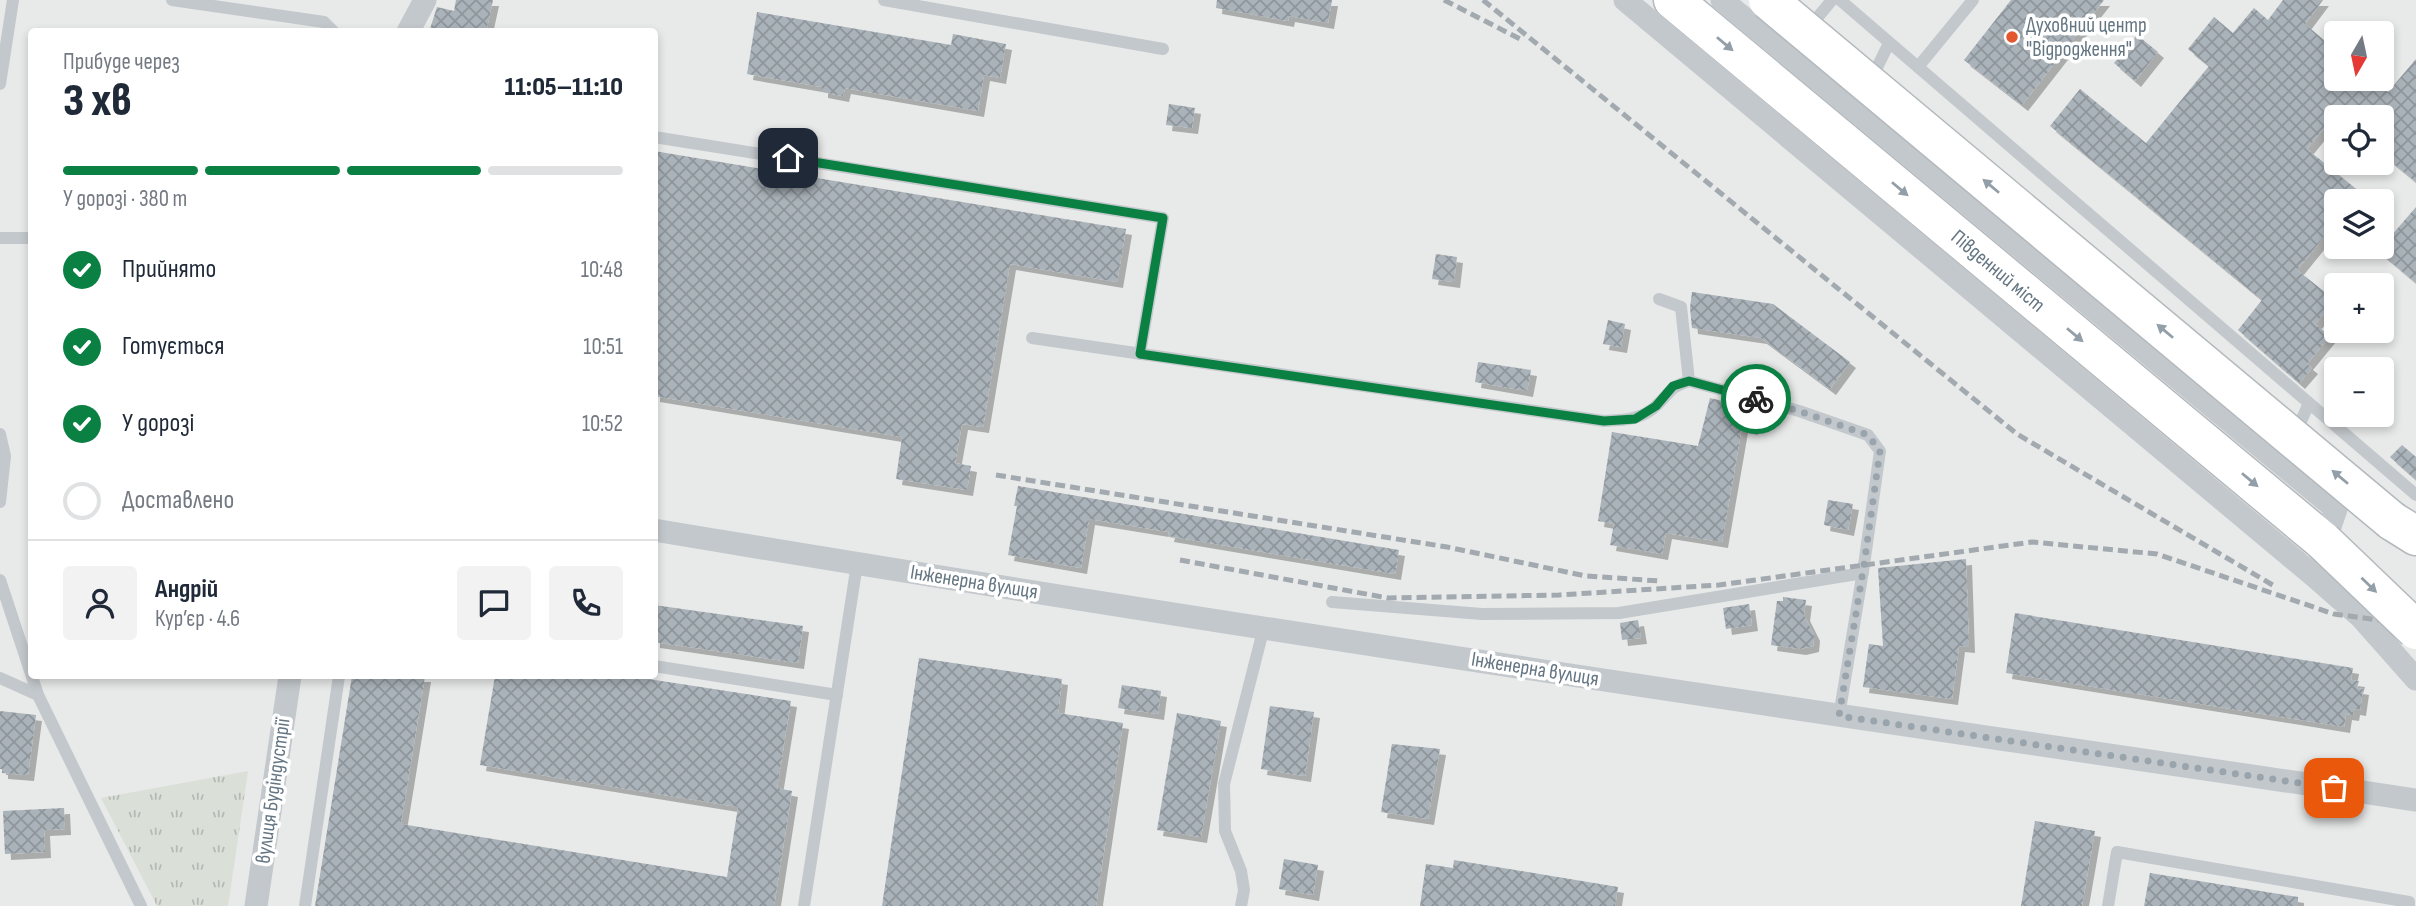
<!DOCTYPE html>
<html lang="uk">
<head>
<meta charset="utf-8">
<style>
	:root { --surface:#fff; --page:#f2f2f3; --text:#1f2937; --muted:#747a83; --line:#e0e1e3; --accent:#0b8043 }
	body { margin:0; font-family:"Sofia Sans Condensed",sans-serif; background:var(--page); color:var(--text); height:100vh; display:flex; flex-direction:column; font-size:26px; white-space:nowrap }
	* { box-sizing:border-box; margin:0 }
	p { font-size:23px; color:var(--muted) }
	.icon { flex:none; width:38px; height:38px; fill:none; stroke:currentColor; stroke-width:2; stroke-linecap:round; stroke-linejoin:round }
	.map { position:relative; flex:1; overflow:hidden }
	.panel { position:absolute; left:28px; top:28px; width:630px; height:651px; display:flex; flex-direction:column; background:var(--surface); border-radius:7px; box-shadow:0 4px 10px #0003 }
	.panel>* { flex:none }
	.needle { width:46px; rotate:189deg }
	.controls { position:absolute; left:2324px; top:21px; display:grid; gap:14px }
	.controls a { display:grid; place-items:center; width:70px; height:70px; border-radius:7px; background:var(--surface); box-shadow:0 4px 10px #0003; font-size:35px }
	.pin { position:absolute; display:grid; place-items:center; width:60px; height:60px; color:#fff; margin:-30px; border-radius:14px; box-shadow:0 4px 10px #0006 }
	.courier { position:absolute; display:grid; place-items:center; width:70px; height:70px; margin:-35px; border:5px solid #0b8043; border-radius:50%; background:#fff; color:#222; box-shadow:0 2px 9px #0007 }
	.headline em { font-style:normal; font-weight:800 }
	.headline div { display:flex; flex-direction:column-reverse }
	.headline { display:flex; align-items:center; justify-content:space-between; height:119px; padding:0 35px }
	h1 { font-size:46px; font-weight:800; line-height:52px }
	.bar { display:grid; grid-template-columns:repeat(4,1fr); gap:10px 7px; align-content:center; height:84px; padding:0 35px }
	.bar i { height:9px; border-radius:5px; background:var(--line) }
	.bar .current { background:var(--accent) }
	.bar p { grid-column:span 4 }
	.line { display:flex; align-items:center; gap:18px; padding:0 35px; border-top:2px solid var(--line) }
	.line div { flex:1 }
	.round { display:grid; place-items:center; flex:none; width:74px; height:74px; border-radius:7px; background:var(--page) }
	ol { padding:0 35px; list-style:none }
	li { display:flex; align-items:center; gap:21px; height:77px }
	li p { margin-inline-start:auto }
	li .icon { padding:7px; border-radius:50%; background:var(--accent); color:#fff; stroke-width:4 }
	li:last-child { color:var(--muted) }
	li i { width:38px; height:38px; border:4px solid var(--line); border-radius:50% }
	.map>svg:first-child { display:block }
	.built { fill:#e8e9e9; fill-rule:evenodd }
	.grass { fill:url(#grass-tufts) }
	.building { fill:url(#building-cross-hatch); filter:url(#shadow) }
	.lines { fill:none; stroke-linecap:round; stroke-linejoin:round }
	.highway-casing { stroke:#b4b9bd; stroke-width:41 }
	.lane { stroke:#c3c8cc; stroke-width:12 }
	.street { stroke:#c3c8cc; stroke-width:23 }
	.highway { stroke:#fff; stroke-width:38 }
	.rail { stroke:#a2aab0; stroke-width:5; stroke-dasharray:10 5; stroke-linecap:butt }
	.highway-bridge-casing { stroke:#b4b9bd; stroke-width:41; stroke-linecap:butt }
	.highway-bridge { stroke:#fff; stroke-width:38 }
	.oneway { fill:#939fa8 }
	.done { stroke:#99a4ac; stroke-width:7; stroke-dasharray:0 12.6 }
	.route { stroke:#0b8043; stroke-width:9 }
	.poi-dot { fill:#e4572e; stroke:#fff; stroke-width:2.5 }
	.labels { text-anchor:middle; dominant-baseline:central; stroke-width:7; stroke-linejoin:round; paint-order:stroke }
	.poi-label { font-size:21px; fill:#657683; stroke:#fff; text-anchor:start }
	.street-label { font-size:21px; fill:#657683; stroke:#fff }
</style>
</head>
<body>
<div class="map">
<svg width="2416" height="906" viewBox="0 0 2416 906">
	<defs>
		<pattern id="grass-tufts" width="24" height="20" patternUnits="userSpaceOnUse" patternTransform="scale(1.75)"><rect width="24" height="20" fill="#dadfd7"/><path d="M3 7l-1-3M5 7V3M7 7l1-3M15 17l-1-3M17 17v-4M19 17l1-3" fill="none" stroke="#b4b9b4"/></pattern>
		<pattern id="building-cross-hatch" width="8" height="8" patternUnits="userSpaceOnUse" patternTransform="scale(1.75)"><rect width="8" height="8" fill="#aab3b9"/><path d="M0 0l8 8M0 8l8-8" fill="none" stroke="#8e969c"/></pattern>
		<filter id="shadow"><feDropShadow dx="6" dy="6" stdDeviation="0" flood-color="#0004"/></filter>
	</defs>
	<rect width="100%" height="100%" fill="#fafaf8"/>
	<path class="built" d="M0 0H2416V906H0ZM32 32H654V676H32ZM2336 33H2382V79H2336ZM2336 117H2382V163H2336ZM2336 201H2382V247H2336ZM2336 285H2382V331H2336ZM2336 369H2382V415H2336Z"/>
	<path class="grass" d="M248 771 228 906H157L101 798Z"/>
	<g class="building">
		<path d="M456 0H493L486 32H429L437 7 454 11Z"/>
		<path d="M1217 0H1332L1328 23 1289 16 1288 21 1216 8Z"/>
		<path d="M2011 0H2104L2022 105 1964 60Z"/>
		<path d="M2283 0H2323L2305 24 2336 50V79H2372L2388 92 2416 59V182L2382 154V117H2333L2307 149 2360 192 2353 201H2336V222L2297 270 2335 300 2315 324 2330 336 2307 364 2312 368 2299 383 2238 330 2262 300 2050 126 2080 89 2146 143 2209 66 2188 49 2214 17 2233 33 2254 8 2268 20Z"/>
		<path d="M757 12 951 45 953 34 1006 44 1000 78 984 75 978 111 845 88 843 96 822 92V87L747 74Z"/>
		<path d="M2137 35 2158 52 2135 81 2114 63Z"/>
		<path d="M1169 104 1195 108 1192 128 1166 125Z"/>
		<path d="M654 151 1126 229 1117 282 1010 264 983 427 962 424 955 463 971 466 967 490 896 479 902 437 654 396Z"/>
		<path d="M2416 207V283L2378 251Z"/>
		<path d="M1436 254 1457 257 1454 282 1432 279Z"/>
		<path d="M1692 292 1773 304 1850 362 1830 389 1761 338 1692 328 1690 308Z"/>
		<path d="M1608 320 1625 324 1621 347 1603 344Z"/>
		<path d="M1478 362 1531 370 1527 391 1475 382Z"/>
		<path d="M1710 398 1757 409 1752 429 1742 427 1722 542 1666 533 1662 554 1610 545 1614 524 1598 521 1612 432 1698 446Z"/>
		<path d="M2402 445 2416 457V480L2390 457Z"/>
		<path d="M1018 486 1399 550 1395 574 1168 536 1169 532 1089 519 1081 568 1008 555 1017 506H1014Z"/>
		<path d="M1828 500 1853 504 1848 530 1824 525Z"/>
		<path d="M1966 559 1969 647 1959 646 1952 699 1863 687 1869 644 1883 646 1878 568Z"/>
		<path d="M1783 597 1806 600 1804 615 1814 635 1813 646 1800 649 1771 645 1777 601H1783Z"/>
		<path d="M1749 604 1752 625 1726 629 1723 608Z"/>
		<path d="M654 605 803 626 798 663 654 642Z"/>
		<path d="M2015 613 2353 668 2351 680 2359 681 2357 688 2363 689 2360 710 2354 709 2353 715 2346 714 2344 727 2006 673Z"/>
		<path d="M1638 620 1641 638 1622 640 1620 623Z"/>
		<path d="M919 658 1062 679 1058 713 1123 723 1096 906H882Z"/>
		<path d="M352 676H425L401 824 727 877 738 807 480 765 495 676H629L791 701 777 788 792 791 774 906H315Z"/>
		<path d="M1122 685 1161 691 1158 714 1118 708Z"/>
		<path d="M1270 706 1314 712 1305 776 1261 769Z"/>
		<path d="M0 711 36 715 28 775 2 773V769H0Z"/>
		<path d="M1177 713 1221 721 1201 837 1157 830Z"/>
		<path d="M1392 744 1440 749 1428 819 1381 812Z"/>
		<path d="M64 808 65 829 44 830 45 852 5 854 3 811Z"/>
		<path d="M2035 821 2095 831 2082 906H2021Z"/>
		<path d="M1284 859 1318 865 1313 895 1279 889Z"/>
		<path d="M1454 860 1618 887 1615 906H1420L1426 864 1453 868Z"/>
		<path d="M2150 873 2298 897V906H2144Z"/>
	</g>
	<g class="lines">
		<defs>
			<g id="highway">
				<path d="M1673 0 2323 541"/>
				<path d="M2392 521 2416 536"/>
			</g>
		</defs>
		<use href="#highway" class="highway-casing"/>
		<g class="lane">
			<path d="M172 0 324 22 334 32"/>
			<path d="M884 0 1163 49"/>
			<path d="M1840 0 2416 495"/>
			<path d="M1808 29 1832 0"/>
			<path d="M1918 67 1973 0"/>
			<path d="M1871 80 1889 43"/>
			<path d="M0 84 13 0"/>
			<path d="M654 137 1163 218 1140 354"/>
			<path d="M0 238H32"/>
			<path d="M1659 299 1681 307 1689 381"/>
			<path d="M1032 338 1604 421C1624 420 1642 420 1657 405 1672 391 1668 388 1689 381L1799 411 1868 435 1880 451 1864 565 1839 716"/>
			<path d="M0 434 5 456 0 502"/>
			<path d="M2295 435 2309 403"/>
			<path d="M0 580 38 695 141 906"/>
			<path d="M1332 602 1482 614 1619 613 1863 573"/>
			<path d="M654 666 837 695"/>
			<path d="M0 678 38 695"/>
			<path d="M305 906 339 676"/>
			<path d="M804 906 857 564"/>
			<path d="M1241 906 1244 890 1241 871 1225 831 1224 784 1264 627"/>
			<path d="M2108 906 2117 852 2409 902V906"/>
		</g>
		<g class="street">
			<path d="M1625 0 2314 576 2361 617 2416 679"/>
			<path d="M1722 0 2336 509 2321 553"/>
			<path d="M408 32 425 0"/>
			<path d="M654 530C1240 628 1828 714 2416 800"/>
			<path d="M256 906 290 676"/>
		</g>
		<use href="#highway" class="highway"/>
		<g class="rail">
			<path d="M1444 0 1524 41"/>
			<path d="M1483 0 2017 434 2276 587"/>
			<path d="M996 475 1447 547 1586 576 1660 581"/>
			<path d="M1180 560 1388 598 1559 595 1719 585 2032 542 2157 554 2334 614 2416 625"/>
		</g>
		<defs>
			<g id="highway-bridge">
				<path d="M1768 0 2392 521"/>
				<path d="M2323 541 2416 630"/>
			</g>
		</defs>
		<use href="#highway-bridge" class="highway-bridge-casing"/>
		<use href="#highway-bridge" class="highway-bridge"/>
	</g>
	<defs><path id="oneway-solid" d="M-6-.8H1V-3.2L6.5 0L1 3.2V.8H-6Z" transform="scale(1.75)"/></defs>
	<g class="oneway">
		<use href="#oneway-solid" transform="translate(1725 44) rotate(40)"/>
		<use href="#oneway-solid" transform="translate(1991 186) rotate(-140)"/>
		<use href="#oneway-solid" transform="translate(1900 189) rotate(40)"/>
		<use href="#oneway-solid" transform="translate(2165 331) rotate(-140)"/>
		<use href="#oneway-solid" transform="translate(2075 335) rotate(40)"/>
		<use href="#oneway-solid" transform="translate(2340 477) rotate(-140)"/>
		<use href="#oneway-solid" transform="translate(2250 480) rotate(40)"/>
		<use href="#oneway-solid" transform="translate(2369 585) rotate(44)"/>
	</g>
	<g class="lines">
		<path class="done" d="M1756 399 1799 411 1868 435 1880 451 1864 565 1839 716 2334 788"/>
		<path class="route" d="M788 158 1163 218 1140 354 1604 421 1635 419 1656 406 1673 386 1689 381 1756 399"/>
	</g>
	<circle class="poi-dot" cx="2012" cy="37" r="7"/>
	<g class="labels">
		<g class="poi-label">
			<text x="2026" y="25">Духовний центр<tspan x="2026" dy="24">"Відродження"</tspan></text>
		</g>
		<g class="street-label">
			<text transform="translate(1998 271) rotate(40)">Південний міст</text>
			<text transform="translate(974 582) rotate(9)">Інженерна вулиця</text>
			<text transform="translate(1535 669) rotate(9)">Інженерна вулиця</text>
			<text transform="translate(273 791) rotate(-82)">вулиця Будіндустрії</text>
		</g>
	</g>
</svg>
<div class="controls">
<a><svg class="needle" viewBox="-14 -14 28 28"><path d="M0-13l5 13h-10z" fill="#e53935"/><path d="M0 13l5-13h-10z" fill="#747a83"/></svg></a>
<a><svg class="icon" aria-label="locate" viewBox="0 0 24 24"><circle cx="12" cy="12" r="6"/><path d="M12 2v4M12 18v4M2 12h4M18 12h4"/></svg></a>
<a><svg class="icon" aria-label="layers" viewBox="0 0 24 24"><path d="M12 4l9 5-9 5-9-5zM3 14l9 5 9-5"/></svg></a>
<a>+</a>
<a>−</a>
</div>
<div class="pin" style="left:2334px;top:788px;background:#ea580c"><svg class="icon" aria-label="bag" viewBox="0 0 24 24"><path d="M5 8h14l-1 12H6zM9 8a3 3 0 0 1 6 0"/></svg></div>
<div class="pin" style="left:788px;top:158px;background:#1f2937"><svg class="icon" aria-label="home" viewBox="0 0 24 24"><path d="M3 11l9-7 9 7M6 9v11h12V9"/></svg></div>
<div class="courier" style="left:1756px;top:399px"><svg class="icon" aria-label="bike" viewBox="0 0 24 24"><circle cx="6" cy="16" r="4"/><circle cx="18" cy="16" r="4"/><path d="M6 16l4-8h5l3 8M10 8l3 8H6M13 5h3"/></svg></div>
<section class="panel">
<div class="headline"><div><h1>3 хв</h1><p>Прибуде через</p></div><em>11:05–11:10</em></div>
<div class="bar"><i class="current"></i><i class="current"></i><i class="current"></i><i></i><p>У дорозі · 380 m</p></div>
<ol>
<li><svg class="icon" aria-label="check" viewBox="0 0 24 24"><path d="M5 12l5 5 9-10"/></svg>Прийнято<p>10:48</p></li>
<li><svg class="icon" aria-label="check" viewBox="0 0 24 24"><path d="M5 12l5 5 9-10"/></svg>Готується<p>10:51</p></li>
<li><svg class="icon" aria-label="check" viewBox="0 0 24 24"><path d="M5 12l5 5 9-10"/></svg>У дорозі<p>10:52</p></li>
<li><i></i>Доставлено</li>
</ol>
<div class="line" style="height:126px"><a class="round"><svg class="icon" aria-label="person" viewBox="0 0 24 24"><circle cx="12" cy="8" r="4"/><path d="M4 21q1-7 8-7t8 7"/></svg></a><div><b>Андрій</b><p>Кур’єр · 4.6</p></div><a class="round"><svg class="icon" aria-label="chat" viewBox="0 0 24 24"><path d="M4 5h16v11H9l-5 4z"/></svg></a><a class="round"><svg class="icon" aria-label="phone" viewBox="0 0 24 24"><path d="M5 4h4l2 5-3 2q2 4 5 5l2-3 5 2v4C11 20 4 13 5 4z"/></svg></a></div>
</section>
</div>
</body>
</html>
